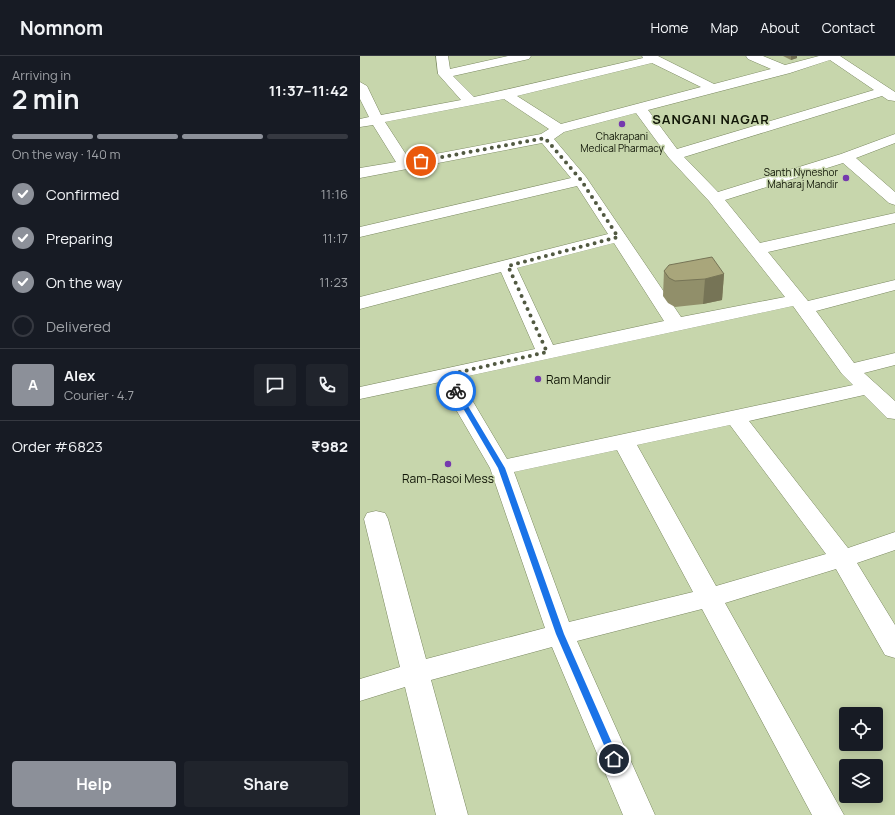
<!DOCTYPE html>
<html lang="en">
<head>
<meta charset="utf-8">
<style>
	:root { --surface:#171b24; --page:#20242c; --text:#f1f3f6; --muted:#9ea1a6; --line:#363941; --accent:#8c9099 }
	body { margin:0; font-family:Manrope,sans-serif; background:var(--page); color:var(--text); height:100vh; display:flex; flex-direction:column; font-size:15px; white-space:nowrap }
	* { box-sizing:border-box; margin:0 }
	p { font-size:13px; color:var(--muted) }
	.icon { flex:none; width:22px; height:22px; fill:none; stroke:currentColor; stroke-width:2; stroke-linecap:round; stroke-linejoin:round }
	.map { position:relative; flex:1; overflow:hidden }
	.side { display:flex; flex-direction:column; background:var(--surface); width:360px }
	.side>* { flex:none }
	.controls { position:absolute; left:479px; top:651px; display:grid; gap:8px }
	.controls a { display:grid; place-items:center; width:44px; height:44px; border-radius:4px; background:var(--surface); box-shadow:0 2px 10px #0003; font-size:20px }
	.pin { position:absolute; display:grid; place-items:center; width:34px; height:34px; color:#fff; margin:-17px; border:2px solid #fff; border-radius:50%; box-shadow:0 1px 4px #0007 }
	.courier { position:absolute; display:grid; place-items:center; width:40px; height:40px; margin:-20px; border:3px solid #1a73e8; border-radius:50%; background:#fff; color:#222; box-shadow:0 1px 5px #0007 }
	.overview em { font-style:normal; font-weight:700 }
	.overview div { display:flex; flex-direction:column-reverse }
	.overview { display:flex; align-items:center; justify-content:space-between; height:68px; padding:0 12px }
	h1 { font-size:26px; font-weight:700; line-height:30px }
	.bar { display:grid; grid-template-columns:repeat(4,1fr); gap:6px 4px; align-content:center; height:48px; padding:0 12px }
	.bar i { height:5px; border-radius:3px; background:var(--line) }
	.bar .current { background:var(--accent) }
	.bar p { grid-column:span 4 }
	.line { display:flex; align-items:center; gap:10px; padding:0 12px; border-top:1px solid var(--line) }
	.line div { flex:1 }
	.round { display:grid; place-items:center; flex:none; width:42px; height:42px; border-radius:4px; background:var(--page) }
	ol { padding:0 12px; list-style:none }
	li { display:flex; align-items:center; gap:12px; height:44px }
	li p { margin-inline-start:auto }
	li .icon { padding:4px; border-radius:50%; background:var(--accent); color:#fff; stroke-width:4 }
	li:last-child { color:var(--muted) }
	li i { width:22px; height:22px; border:2px solid var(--line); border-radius:50% }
	.primary-button { display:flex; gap:8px; margin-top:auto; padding:8px 12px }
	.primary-button a { flex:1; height:46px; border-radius:4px; background:var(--accent); color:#fff; font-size:16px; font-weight:700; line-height:46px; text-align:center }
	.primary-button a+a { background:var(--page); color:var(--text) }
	header { display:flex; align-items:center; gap:24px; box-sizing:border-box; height:56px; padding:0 20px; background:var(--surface); border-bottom:1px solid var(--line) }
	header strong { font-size:19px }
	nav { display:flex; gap:22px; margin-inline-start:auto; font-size:14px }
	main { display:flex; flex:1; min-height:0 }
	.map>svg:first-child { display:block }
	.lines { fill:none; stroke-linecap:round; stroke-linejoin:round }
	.minor-casing { stroke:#7a8860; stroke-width:1 }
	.minor { fill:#fff; fill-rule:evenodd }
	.wall { fill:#918f6a }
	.shaded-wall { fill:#767456 }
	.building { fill:#a9a67b; stroke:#767456 }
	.route { fill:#1a73e8 }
	.done { stroke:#515941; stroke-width:4; stroke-dasharray:0 7.2 }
	.poi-dot { fill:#7539ae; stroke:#c7d6ac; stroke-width:1.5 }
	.labels { text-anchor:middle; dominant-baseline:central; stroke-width:3; stroke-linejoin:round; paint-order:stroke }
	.far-poi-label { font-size:10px; fill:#111607; stroke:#c7d6ac }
	.poi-label { font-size:12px; fill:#111607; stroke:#c7d6ac; text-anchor:start }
	.far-district-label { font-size:13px; font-weight:bold; letter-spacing:1px; fill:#111607; stroke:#c7d6ac }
</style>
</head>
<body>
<header>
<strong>Nomnom</strong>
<nav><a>Home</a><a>Map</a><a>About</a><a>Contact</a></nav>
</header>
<main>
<section class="side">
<div class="overview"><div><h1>2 min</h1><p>Arriving in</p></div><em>11:37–11:42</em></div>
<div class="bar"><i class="current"></i><i class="current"></i><i class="current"></i><i></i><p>On the way · 140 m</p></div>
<ol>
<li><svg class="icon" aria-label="check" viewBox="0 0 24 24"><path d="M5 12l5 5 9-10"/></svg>Confirmed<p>11:16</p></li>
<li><svg class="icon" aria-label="check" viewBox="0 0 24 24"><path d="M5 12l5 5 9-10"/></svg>Preparing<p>11:17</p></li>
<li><svg class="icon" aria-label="check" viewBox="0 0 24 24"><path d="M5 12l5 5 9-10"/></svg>On the way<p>11:23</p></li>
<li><i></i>Delivered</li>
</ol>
<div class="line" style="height:72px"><b class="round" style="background:var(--accent);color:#fff">A</b><div><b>Alex</b><p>Courier · 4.7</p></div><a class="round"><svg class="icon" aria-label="chat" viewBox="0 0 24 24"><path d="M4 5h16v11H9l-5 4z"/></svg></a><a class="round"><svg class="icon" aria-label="phone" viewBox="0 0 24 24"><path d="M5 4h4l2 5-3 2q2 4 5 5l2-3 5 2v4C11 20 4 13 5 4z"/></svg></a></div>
<div class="line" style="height:52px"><div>Order #6823</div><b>₹982</b></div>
<div class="primary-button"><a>Help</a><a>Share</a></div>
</section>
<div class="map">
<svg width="535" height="759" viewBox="0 0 535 759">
	<rect width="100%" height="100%" fill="#c7d6ac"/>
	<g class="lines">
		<defs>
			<path id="minor" d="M76 0H88L90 13 148 0H171L169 3 93 20 114 41 283 2 282 0H298L354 28 411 13 388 3 386 0H403L425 9 459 0H480L535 36V45L528 44 522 40 324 101 358 136 481 98 535 78V87L496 102 535 136V149L529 147 483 107 365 144 400 187 535 157V167L408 196 448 245 535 224V234L456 255 494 307 535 297V309L504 317 535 345V363L527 362 504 339 389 365 488 492 535 476V494L497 507 535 569V602L525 599 476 513 365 547 484 759H452L342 553 217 585 295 759H263L192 591 71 624 108 759H76L45 631 0 645V623L40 611 4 463 7 457 16 455 25 457 28 463 66 603 185 572 130 412 80 326 0 343V331L175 293 141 216 0 253V241L248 178 217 130 0 181V171L211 122 182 87 0 122V112L36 106 13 69 0 71V63L9 61 0 43V26L7 30 21 59 101 44 78 18ZM470 4 514 34 317 93 288 54 430 17ZM292 7 341 31 201 68 157 40ZM144 43 189 73 181 78 49 103 25 66ZM276 57 309 102 349 145 425 241 321 261 226 121 194 83 204 76ZM254 187 304 265 193 289 157 212ZM433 250 482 318 493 329 147 403 99 322ZM370 369 466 498 356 530 277 389ZM257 394 333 536 209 566 154 416Z"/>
		</defs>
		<use href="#minor" class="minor-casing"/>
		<use href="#minor" class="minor"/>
	</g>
	<g class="wall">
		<path d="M423 0H437V2L431 4Z"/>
		<path d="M304 215 364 218 362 244 343 248 315 251 308 247 303 240Z"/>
	</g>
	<g class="shaded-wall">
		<path d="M431 0H437V2L431 4Z"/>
		<path d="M364 218 362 244 343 248 345 223Z"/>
	</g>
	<path class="building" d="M352 201 364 218 345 223 315 225 309 222 304 215 309 209Z"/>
	<path class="route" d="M94 334 99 335 145 412 204 578 259 703 258 706 254 707 250 703 196 578 138 412 93 335Z"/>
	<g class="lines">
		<path class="done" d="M61 105 185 82 221 124 258 181 148 210 187 296 87 319 96 335"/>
	</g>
	<g class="poi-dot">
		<circle cx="262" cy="68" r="4"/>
		<circle cx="486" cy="122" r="4"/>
		<circle cx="178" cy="323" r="4"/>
		<circle cx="88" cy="408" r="4"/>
	</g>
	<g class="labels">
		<g class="far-poi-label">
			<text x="262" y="80">Chakrapani<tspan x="262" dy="12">Medical Pharmacy</tspan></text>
			<text x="478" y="116" text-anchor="end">Santh Nyneshor<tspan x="478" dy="12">Maharaj Mandir</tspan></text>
		</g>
		<g class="poi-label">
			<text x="186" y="323">Ram Mandir</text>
			<text x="88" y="422" text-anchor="middle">Ram-Rasoi Mess</text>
		</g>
		<g class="far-district-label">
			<text x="351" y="63">SANGANI NAGAR</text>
		</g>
	</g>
</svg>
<div class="controls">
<a><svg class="icon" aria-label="locate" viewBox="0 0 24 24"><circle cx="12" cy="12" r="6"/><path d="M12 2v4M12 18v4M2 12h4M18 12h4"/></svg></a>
<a><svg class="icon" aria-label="layers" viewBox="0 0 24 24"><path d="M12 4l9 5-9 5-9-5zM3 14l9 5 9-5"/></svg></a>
</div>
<div class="pin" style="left:61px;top:105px;background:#ea580c"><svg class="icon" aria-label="bag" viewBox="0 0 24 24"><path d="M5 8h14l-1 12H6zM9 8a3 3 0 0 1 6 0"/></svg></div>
<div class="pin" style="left:254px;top:703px;background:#1f2937"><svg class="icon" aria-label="home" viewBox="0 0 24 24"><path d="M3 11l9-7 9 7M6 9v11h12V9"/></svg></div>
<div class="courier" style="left:96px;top:335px"><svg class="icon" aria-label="bike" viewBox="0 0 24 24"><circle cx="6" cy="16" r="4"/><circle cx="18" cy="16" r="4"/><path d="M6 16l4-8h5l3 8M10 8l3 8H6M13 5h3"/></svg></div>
</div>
</main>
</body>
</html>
